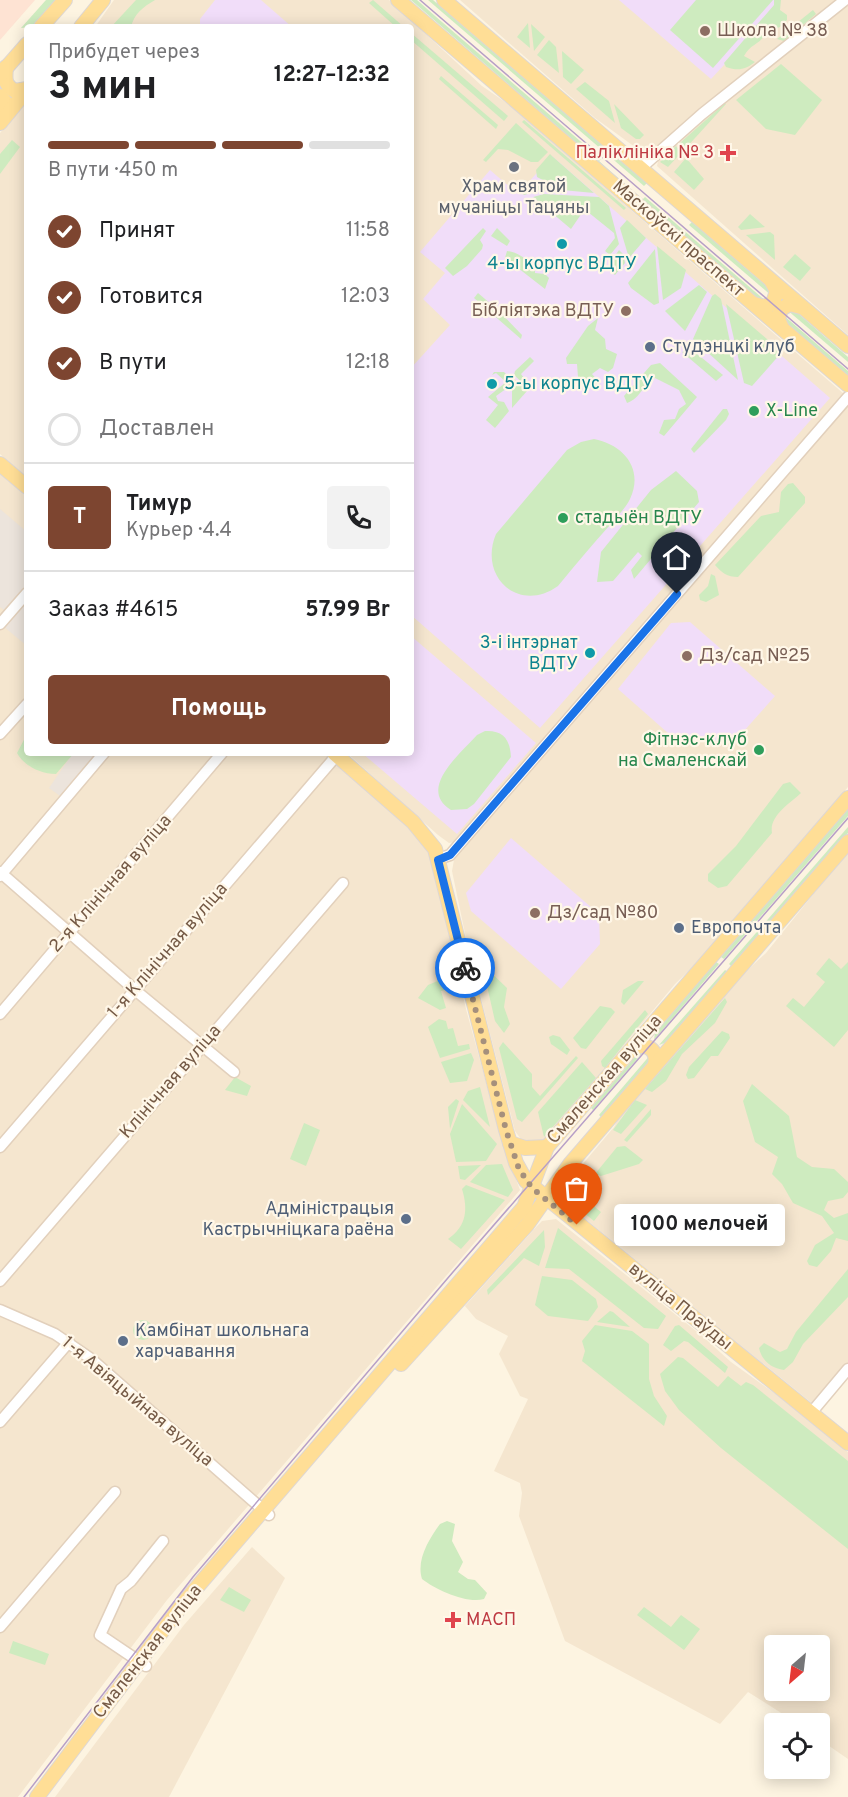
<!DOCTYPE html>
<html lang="ru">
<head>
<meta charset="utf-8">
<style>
	:root { --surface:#fff; --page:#f2f2f2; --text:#202124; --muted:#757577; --line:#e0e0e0; --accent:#7d4530 }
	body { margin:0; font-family:Overpass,sans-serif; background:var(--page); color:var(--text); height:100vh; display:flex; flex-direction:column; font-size:22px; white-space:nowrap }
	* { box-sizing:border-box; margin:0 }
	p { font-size:20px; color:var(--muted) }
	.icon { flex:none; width:33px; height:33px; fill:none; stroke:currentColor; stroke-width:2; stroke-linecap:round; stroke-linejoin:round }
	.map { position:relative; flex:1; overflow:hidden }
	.panel { position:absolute; left:24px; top:24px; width:390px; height:732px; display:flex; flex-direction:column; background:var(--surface); border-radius:6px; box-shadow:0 3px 15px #0003 }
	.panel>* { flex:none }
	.needle { width:39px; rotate:208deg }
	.fabs { position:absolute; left:764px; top:1635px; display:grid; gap:12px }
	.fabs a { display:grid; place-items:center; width:66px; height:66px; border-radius:6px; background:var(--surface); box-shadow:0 3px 15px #0003; font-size:30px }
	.pin { position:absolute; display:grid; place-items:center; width:51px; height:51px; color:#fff; margin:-62px -26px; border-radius:50% 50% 50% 0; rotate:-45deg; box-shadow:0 0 6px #0007 }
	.pin .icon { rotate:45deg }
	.courier { position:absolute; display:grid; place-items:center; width:60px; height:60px; margin:-30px; border:4px solid #1a73e8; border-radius:50%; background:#fff; color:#222; box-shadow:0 2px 8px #0007 }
	.bubble { position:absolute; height:42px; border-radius:6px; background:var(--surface); box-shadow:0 3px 15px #0003; font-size:20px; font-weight:700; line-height:42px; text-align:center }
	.headline em { font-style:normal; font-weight:700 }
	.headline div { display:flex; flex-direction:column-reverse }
	.headline { display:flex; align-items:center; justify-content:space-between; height:102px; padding:0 24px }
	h1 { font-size:39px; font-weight:700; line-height:45px }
	.bar { display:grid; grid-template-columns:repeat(4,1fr); gap:9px 6px; align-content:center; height:72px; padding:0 24px }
	.bar i { height:8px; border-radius:4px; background:var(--line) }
	.bar .active { background:var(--accent) }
	.bar p { grid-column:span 4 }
	.line { display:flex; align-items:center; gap:15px; padding:0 24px; border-top:2px solid var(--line) }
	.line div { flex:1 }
	.round { display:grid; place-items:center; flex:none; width:63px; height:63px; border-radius:6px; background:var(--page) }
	ol { padding:0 24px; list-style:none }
	li { display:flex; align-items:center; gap:18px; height:66px }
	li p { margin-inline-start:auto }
	li .icon { padding:6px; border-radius:50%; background:var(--accent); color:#fff; stroke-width:4 }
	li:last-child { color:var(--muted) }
	li i { width:33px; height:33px; border:3px solid var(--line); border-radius:50% }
	.action { display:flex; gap:12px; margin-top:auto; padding:12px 24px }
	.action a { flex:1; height:69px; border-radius:6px; background:var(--accent); color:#fff; font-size:24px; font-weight:700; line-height:69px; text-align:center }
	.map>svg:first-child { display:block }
	.residential { fill:#f5e6cf; fill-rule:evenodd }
	.commercial { fill:#fee3d3 }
	.industrial { fill:#ece4dc }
	.education { fill:#f1ddf9 }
	.green { fill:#ceebbf }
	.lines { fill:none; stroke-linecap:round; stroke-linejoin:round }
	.minor-casing { stroke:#e2d0bc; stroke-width:13 }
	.major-casing { stroke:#ded7d3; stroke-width:16 }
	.minor { stroke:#fff; stroke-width:10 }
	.major { stroke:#ffde96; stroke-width:14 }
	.tram { stroke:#b79fc7; stroke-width:1.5 }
	.done { stroke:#a5907c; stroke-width:6; stroke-dasharray:0 10.8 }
	.route { stroke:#1a73e8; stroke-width:8 }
	.education-dot { fill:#8d6e63; stroke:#fff7e8; stroke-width:2 }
	.health-dot { fill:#e0444e; stroke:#fff7e8; stroke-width:2 }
	.worship-dot { fill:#6b7280; stroke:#fff7e8; stroke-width:2 }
	.culture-dot { fill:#0f9aa8; stroke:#fff7e8; stroke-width:2 }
	.service-dot { fill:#5c6f8a; stroke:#fff7e8; stroke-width:2 }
	.leisure-dot { fill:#2e9e5b; stroke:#fff7e8; stroke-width:2 }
	.labels { text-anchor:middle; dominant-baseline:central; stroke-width:4.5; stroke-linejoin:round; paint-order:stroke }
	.education-label { font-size:18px; fill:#785e54; stroke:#fff7e8; text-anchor:start }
	.health-label { font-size:18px; fill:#be3a42; stroke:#fff7e8; text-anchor:end }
	.worship-label { font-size:18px; fill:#5b616d; stroke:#fff7e8 }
	.street-label { font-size:18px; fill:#755a46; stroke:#fff7e8 }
	.culture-label { font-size:18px; fill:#0d838f; stroke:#fff7e8 }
	.service-label { font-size:18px; fill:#4e5e75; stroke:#fff7e8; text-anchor:start }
	.leisure-label { font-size:18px; fill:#27864d; stroke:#fff7e8; text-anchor:start }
</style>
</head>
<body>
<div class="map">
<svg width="848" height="1797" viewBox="0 0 848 1797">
	<rect width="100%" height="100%" fill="#fdf4e1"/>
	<g class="residential">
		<path d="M114 0H389L482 86 508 104 844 394 455 842 449 843 438 835 347 753H411V27H95Z"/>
		<path d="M460 0H840L646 155 595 118Z"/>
		<path d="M848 5V335L657 166 658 161 731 96Z"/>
		<path d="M27 102V477L0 454V133Z"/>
		<path d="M848 405V787L701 959 675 984 545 1140 538 1145 523 1142 515 1131 467 943 452 871 454 860Z"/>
		<path d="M0 474 27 497V753H324L417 834 430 853 466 1009 502 1141 520 1190 167 1600 18 1797H0Z"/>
		<path d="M848 851V1365L813 1404 567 1204 564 1198 566 1184 614 1127 621 1114 742 975 766 953Z"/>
		<path d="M556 1219 701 1335 731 1362 777 1395 848 1452V1759L819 1739V1724L797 1723 748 1692 720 1724 565 1641 519 1516 522 1493 520 1483 494 1471 528 1399 520 1396 499 1354 508 1336 476 1319 465 1306 537 1226 542 1221ZM774 1646H819V1690H774Z"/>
		<path d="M252 1547 285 1578 169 1797H55L184 1625Z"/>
	</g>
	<path class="commercial" d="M0 0H35L0 40Z"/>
	<g class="industrial">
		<path d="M0 509 27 532V586L5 611 0 607Z"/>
		<path d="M27 598V646L3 626Z"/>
		<path d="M73 753H101L63 798 49 788Z"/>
	</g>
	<g class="education">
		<path d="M215 0H261L292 27H200V19Z"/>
		<path d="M619 0H778V7L711 79Z"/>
		<path d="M552 156 830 398 540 728 411 615V368L450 325 423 299 445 273 420 252 490 170 518 194Z"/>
		<path d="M690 622 775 696 735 741H677L618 689 671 623Z"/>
		<path d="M411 636 536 743 457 834 362 753H411Z"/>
		<path d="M511 838 599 914 600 944 561 989 471 911 466 893Z"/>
	</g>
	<g class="green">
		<path d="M46 0H58L33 27 21 28Z"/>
		<path d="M136 0H155C143 7 134 14 131 27H111Z"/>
		<path d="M373 0 404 27H396L369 3Z"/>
		<path d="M411 0H417L435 16 601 159 599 161 637 195Z"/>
		<path d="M428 0H433L647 183 644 186Z"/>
		<path d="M696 0H773L713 68 670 30Z"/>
		<path d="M774 0H781L780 10 787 15V20L780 27 766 32C761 45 751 43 744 56L755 62C745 70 738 71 726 67L724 63 774 5Z"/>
		<path d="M813 10 816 14 784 41 777 39Z"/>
		<path d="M528 23 530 48 517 37Z"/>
		<path d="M531 24 545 37 534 51Z"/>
		<path d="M411 33 508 116 504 121 411 40Z"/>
		<path d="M549 40 556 47 559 73 537 55Z"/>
		<path d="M562 51 584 70 571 84 563 77Z"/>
		<path d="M781 64 822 100 795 135 766 129 736 100Z"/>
		<path d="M441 76 498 125 496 129 439 79Z"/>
		<path d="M585 82 609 101 615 123 576 89Z"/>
		<path d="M725 103 726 104 685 149 680 143Z"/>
		<path d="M614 104 644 135 640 139H636L621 128Z"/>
		<path d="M524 120 626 208 624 210 522 122Z"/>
		<path d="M516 123 548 152 538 162H531L508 150 498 149 486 162 483 160Z"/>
		<path d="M12 140 20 147 0 174V154Z"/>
		<path d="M676 146 681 153 668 167 660 162Z"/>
		<path d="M550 154 552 156 594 193 562 190 537 177 536 170Z"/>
		<path d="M686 158 704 179 694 190 674 172Z"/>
		<path d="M535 181 554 191 540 190 524 195 520 192 529 182Z"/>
		<path d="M544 194 599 197 609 206 619 244 610 255 605 251 615 238 614 233 588 212 582 213 571 229 533 197Z"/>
		<path d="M645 197 768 303 760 301 642 200Z"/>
		<path d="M750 214 765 227 741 230 738 227Z"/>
		<path d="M627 220 646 238 629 258 620 228Z"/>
		<path d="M692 222 771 290 773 297 689 225Z"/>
		<path d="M483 228 486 231 480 240 483 245 482 249 467 266 453 276 445 268Z"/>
		<path d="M497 228 510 241 507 246 491 236Z"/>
		<path d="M770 232 774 235 775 260 746 235Z"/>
		<path d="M657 246 686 270 681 288 663 300Z"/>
		<path d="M655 249 659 303 654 305 631 288 628 283Z"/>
		<path d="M619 250 623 254 625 263 615 275 611 272 612 260Z"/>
		<path d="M507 251C518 252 528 260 535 268V273L545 274 549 278 545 289 505 258Z"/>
		<path d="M795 254 811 268 800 281 783 267Z"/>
		<path d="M699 285 707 292 685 331 665 311Z"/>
		<path d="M478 293 499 311 522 335 521 339 474 298Z"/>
		<path d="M715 294 721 299 738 380 693 339 712 296Z"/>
		<path d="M726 304 782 352 752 386 744 383Z"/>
		<path d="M786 309 794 310 848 357V362Z"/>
		<path d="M782 314 848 371V377L784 322Z"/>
		<path d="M598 318 595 330 605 339 606 349 617 354 613 368 608 372 600 368 592 374 599 382 598 386H591L578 377 577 364H567L566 358 588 326Z"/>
		<path d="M691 349 723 375 716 381 682 352Z"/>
		<path d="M530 357 534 361 521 374 530 386 528 388 514 375 515 371Z"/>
		<path d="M660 363 697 397 664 436 659 433 664 420 675 419 679 409 686 404 679 390 655 378C642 385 641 398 627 403L624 396 651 365Z"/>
		<path d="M494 372H504L510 378V386L496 396 498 401 504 402 509 411 495 428 486 420 498 405 488 397 506 382 496 373 492 375Z"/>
		<path d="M512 377 527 391 512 408Z"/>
		<path d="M723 409H727L729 414 726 420 694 453 691 449Z"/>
		<path d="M594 439C624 445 644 469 630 499 626 508 616 517 610 525 592 545 575 565 558 586 519 614 478 577 496 534L567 450 581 442Z"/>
		<path d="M676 471 697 491 699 502 634 579 631 570 642 556 638 552 613 581 597 582 601 552 651 490Z"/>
		<path d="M793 483 805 497V503L738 577C727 577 722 573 715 565L761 516 779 512 781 492 788 484Z"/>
		<path d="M711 574 715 576 719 595 706 602 700 600 699 595 708 586Z"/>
		<path d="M485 731C503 730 510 739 511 757L474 804 467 809 451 810C417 789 460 754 477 735Z"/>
		<path d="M27 734V753H74L56 774C41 774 24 766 17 753Z"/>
		<path d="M790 782 801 793C789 804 769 816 772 833L727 886 718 888 708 881V874L736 846 783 784Z"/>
		<path d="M848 809V816L724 959 721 957Z"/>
		<path d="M848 827V833L732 967 729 964Z"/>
		<path d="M829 958 841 969 848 962V1030L834 1047 786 1006 793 998 804 1007 825 982 816 974Z"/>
		<path d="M716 962 719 964 654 1040 655 1033Z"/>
		<path d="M482 964 507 988 504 1007 510 1024 504 1033 495 1021Z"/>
		<path d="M725 970 728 972 667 1042 659 1045Z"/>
		<path d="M447 977 450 978 452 988 441 991 446 1008 440 1010 418 998 428 985Z"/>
		<path d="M638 981H644L624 1005 621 1002 623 990Z"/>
		<path d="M725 998 727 1002 715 1023 682 1054 666 1081 652 1092 645 1089Z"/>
		<path d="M600 1006 611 1008 615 1012 586 1049 581 1048 573 1038Z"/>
		<path d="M645 1010 648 1014 605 1068 602 1066 601 1061Z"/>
		<path d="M439 1019 446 1021 448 1029 453 1028 458 1046 469 1044 470 1049 440 1058 428 1027Z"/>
		<path d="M722 1031 729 1034 730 1038 718 1056H711L694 1078 688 1079 686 1075 689 1067Z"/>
		<path d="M553 1035 560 1037 570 1050 567 1055 551 1044 549 1037Z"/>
		<path d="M503 1042 532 1074V1087L540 1096 576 1056 578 1058 522 1122 517 1119 499 1048Z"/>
		<path d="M641 1050H645L593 1110 591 1108Z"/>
		<path d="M471 1053 474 1060 467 1081 450 1083 441 1062Z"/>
		<path d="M651 1054 652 1059 602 1118 599 1115Z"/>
		<path d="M582 1062 596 1078 544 1137 538 1112Z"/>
		<path d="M235 1077 251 1086 247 1096 225 1090Z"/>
		<path d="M752 1084 789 1116 797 1157 812 1167 834 1169 848 1182V1192L843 1198 828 1201 824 1210 834 1218 848 1213V1241L836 1238 831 1251 817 1267 809 1265 807 1261 815 1245 834 1233 822 1216 793 1203 782 1184 772 1174 778 1157 755 1142 743 1101Z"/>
		<path d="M480 1087 490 1127 463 1100 468 1091Z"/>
		<path d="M456 1099 459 1101 450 1129 448 1107Z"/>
		<path d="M635 1100 647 1105 621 1134 613 1130Z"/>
		<path d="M462 1104 497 1144 486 1161 456 1162 450 1134Z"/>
		<path d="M651 1109V1115L627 1142 624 1140Z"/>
		<path d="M304 1123 320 1130 306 1166 290 1159Z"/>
		<path d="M625 1146 643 1160 639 1164 601 1176 595 1174 617 1147Z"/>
		<path d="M502 1164 513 1190 508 1197 470 1182 486 1165Z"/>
		<path d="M481 1165 465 1180 460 1179 458 1166Z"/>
		<path d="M573 1174 576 1178 564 1200V1186Z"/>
		<path d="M466 1185 505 1200 461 1249 448 1239C467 1226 468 1209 462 1189Z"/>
		<path d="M579 1194 601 1212 594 1221 573 1204Z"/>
		<path d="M558 1228 666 1316 658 1329 644 1328 569 1269 545 1268Z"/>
		<path d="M544 1230 545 1247 539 1266 524 1258 488 1295 487 1290Z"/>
		<path d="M848 1269V1297L803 1344 793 1362 784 1370C771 1368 762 1361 759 1348L764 1343 780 1352 787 1349 796 1332Z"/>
		<path d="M542 1276 572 1280 596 1299 598 1307 588 1321 548 1316 535 1305Z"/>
		<path d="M610 1311 613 1312 630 1327 597 1322Z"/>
		<circle cx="143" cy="1330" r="10"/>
		<path d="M595 1325 632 1331 649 1344V1379L654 1396 667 1416 664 1426 582 1361 585 1351 582 1341Z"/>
		<path d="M679 1325 728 1367 725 1373 688 1342 684 1341 671 1351 663 1345 675 1326Z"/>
		<path d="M678 1357 683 1358 718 1387 728 1376 741 1386 746 1382 753 1385 848 1461V1549L721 1448 679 1410 665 1391 660 1374Z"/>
		<path d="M447 1521 455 1524 452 1541 463 1562 458 1572 468 1579 475 1580 487 1593 484 1599C467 1604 436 1590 422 1579 416 1560 429 1539 440 1524Z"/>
		<path d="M229 1587 251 1600 244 1612 220 1600Z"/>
		<path d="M644 1607 671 1627 681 1615 700 1629 684 1650 637 1615Z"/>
		<path d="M13 1641 49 1654 45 1665 9 1653Z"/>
	</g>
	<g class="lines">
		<defs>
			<g id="minor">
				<path d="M641 168 702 114 845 0"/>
				<path d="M0 624 27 593"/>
				<path d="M0 734 27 704"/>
				<path d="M438 859 450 855 848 397"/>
				<path d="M0 872 135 990 234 1072"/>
				<path d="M0 876 104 753"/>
				<path d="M0 1014 222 753"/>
				<path d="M0 1147 337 755"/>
				<path d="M0 1281 343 883"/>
				<path d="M0 1310 55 1334 90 1358 269 1515"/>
				<path d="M811 1413 848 1369"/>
				<path d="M0 1422 69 1342"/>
				<path d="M0 1627 115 1492"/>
				<path d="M146 1666 100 1635 121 1589 131 1581 163 1541"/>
			</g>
			<g id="major">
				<path d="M398 0 848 385"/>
				<path d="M444 0 848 346"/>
				<path d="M41 27 65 0"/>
				<path d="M81 27 103 0"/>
				<path d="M6 67C5 79 4 85 15 91L27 89"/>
				<path d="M0 75 27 44"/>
				<path d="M0 96 7 104 4 117"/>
				<path d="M0 123 27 90"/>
				<path d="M754 304 764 307 773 303 777 291 772 282"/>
				<path d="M782 328 778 319 781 309 790 304 801 307"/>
				<path d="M0 464 27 487"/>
				<path d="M334 753 413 822 435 849 506 1130 516 1163 526 1181 848 1443"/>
				<path d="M634 1048C648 1042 658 1051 655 1065"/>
				<path d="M510 1143 525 1148 547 1147"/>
				<path d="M401 1364 527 1225 570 1164 848 842"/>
				<path d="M37 1797 185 1601 524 1207 547 1147 848 798"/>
			</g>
		</defs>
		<use href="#minor" class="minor-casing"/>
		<use href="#major" class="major-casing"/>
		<use href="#minor" class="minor"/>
		<use href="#major" class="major"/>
		<g class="tram">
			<path d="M420 0 848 369"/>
			<path d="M24 1797 193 1577 453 1272 848 818"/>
		</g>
	</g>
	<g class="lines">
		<path class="done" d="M465 968 506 1130 519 1169 532 1188 577 1225"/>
		<path class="route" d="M465 968 438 860 450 855 677 594"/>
	</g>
	<g class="education-dot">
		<circle cx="705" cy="31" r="6"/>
		<circle cx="626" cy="311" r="6"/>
		<circle cx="687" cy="656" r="6"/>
		<circle cx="535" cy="913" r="6"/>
	</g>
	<g class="health-dot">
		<path d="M725 144h6v6h6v6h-6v6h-6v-6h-6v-6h6z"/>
		<path d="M450 1611h6v6h6v6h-6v6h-6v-6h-6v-6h6z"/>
	</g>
	<circle class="worship-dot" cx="514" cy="167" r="6"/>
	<g class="culture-dot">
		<circle cx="562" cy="244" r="6"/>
		<circle cx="492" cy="384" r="6"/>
		<circle cx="590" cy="653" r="6"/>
	</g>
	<g class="service-dot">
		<circle cx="650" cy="347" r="6"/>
		<circle cx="679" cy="928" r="6"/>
		<circle cx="406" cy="1219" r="6"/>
		<circle cx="123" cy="1341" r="6"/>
	</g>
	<g class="leisure-dot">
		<circle cx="754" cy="411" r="6"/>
		<circle cx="563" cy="518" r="6"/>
		<circle cx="759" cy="750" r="6"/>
	</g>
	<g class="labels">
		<g class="education-label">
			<text x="717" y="31">Школа № 38</text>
			<text x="614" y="311" text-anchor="end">Бібліятэка ВДТУ</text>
			<text x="699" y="656">Дз/сад №25</text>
			<text x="547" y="913">Дз/сад №80</text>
		</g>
		<g class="health-label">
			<text x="714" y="153">Паліклініка № 3</text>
			<text x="466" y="1620" text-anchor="start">МАСП</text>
		</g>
		<g class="worship-label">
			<text x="514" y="187">Храм святой<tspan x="514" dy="21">мучаніцы Тацяны</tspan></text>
		</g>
		<g class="street-label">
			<text transform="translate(678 239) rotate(41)">Маскоўскі праспект</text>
			<text transform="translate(111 884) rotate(-49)">2-я Клінічная вуліца</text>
			<text transform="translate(168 951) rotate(-49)">1-я Клінічная вуліца</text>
			<text transform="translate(605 1080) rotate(-49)">Смаленская вуліца</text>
			<text transform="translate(171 1082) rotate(-49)">Клінічная вуліца</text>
			<text transform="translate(680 1307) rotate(39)">вуліца Праўды</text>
			<text transform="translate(137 1402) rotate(40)">1-я Авіяцыйная вуліца</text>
			<text transform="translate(148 1652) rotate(-52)">Смаленская вуліца</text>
		</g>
		<g class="culture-label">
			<text x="562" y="264">4-ы корпус ВДТУ</text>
			<text x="504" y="384" text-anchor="start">5-ы корпус ВДТУ</text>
			<text x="578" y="643" text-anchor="end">3-і інтэрнат<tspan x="578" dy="21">ВДТУ</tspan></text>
		</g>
		<g class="service-label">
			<text x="662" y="347">Студэнцкі клуб</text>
			<text x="691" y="928">Европочта</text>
			<text x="394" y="1209" text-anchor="end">Адміністрацыя<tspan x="394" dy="21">Кастрычніцкага раёна</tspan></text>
			<text x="135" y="1331">Камбінат школьнага<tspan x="135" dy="21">харчавання</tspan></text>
		</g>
		<g class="leisure-label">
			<text x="766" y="411">X-Line</text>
			<text x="575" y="518">стадыён ВДТУ</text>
			<text x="747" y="740" text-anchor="end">Фітнэс-клуб<tspan x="747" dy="21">на Смаленскай</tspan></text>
		</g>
	</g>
</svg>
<div class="fabs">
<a><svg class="needle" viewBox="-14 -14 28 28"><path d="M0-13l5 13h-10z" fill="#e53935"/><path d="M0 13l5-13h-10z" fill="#757577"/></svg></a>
<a><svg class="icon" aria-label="locate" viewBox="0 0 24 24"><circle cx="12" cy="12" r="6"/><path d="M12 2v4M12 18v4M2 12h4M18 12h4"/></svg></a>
</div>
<div class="pin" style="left:577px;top:1225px;background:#ea580c"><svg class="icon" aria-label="bag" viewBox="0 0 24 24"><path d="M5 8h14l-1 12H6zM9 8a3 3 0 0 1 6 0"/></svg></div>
<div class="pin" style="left:677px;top:594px;background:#1f2937"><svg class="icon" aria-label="home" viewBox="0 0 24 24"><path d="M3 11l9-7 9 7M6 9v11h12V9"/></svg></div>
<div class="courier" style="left:465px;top:968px"><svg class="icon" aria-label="bike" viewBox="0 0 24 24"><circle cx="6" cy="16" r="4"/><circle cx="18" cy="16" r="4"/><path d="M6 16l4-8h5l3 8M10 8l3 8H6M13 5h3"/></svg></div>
<div class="bubble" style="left:614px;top:1204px;width:171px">1000 мелочей</div>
<section class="panel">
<div class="headline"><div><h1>3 мин</h1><p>Прибудет через</p></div><em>12:27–12:32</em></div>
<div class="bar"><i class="active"></i><i class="active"></i><i class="active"></i><i></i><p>В пути · 450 m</p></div>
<ol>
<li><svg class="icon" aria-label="check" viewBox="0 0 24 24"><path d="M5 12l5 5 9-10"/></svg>Принят<p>11:58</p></li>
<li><svg class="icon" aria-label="check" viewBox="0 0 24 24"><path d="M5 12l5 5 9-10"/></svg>Готовится<p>12:03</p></li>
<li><svg class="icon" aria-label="check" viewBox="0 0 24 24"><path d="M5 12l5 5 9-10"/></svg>В пути<p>12:18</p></li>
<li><i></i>Доставлен</li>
</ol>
<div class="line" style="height:108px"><b class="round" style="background:var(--accent);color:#fff">Т</b><div><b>Тимур</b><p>Курьер · 4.4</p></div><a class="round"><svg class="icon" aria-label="phone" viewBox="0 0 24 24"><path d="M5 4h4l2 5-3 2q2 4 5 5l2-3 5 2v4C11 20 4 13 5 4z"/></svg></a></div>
<div class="line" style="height:78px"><div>Заказ #4615</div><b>57.99 Br</b></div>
<div class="action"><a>Помощь</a></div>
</section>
</div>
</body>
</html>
